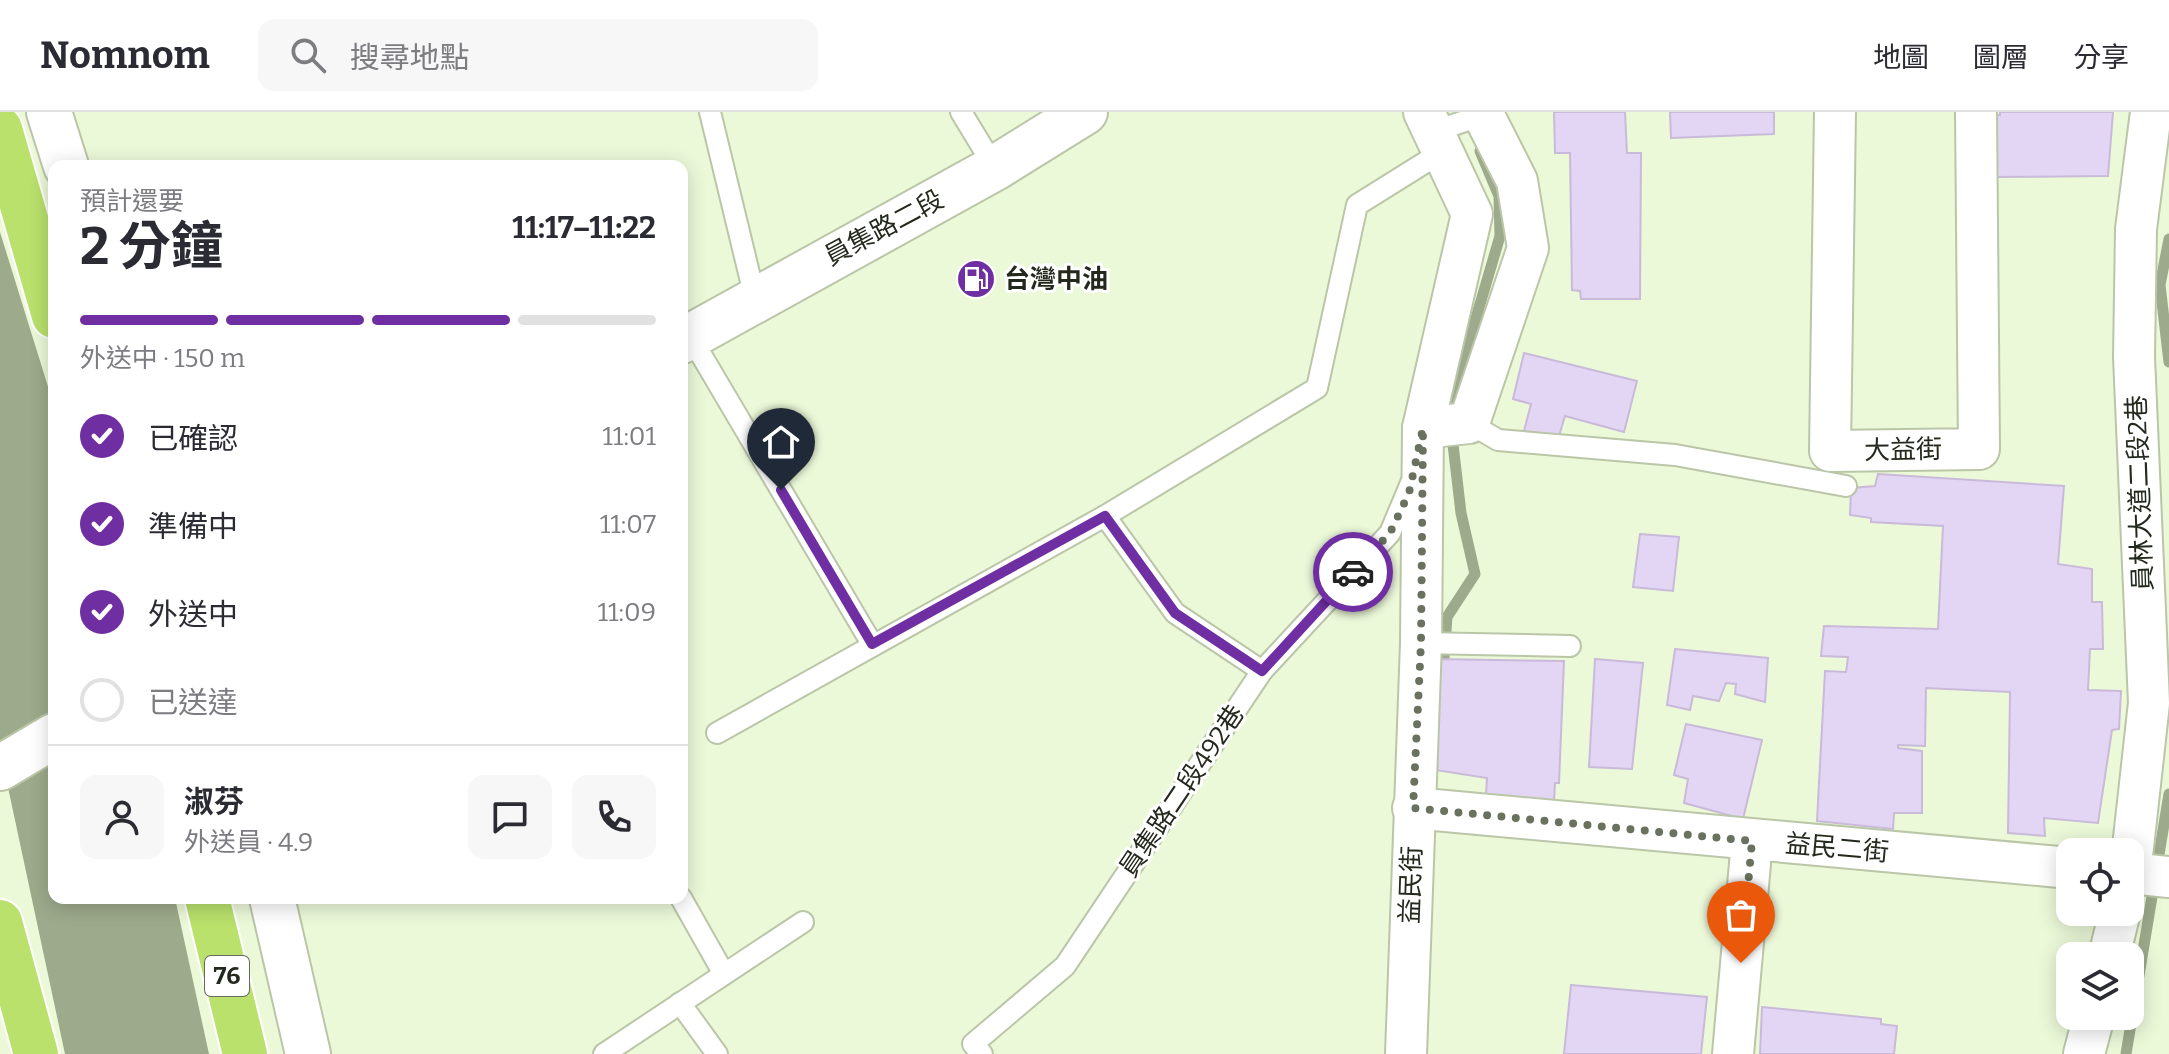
<!DOCTYPE html>
<html lang="zh-TW">
<head>
<meta charset="utf-8">
<style>
	:root { --surface:#fff; --page:#f7f7f7; --text:#2b2b33; --muted:#7c7c81; --line:#e1e1e2; --accent:#702ea3 }
	body { margin:0; font-family:Bitter,"Noto Sans TC",serif; background:var(--page); color:var(--text); height:100vh; display:flex; flex-direction:column; font-size:30px; white-space:nowrap }
	* { box-sizing:border-box; margin:0 }
	p { font-size:26px; color:var(--muted) }
	.icon { flex:none; width:44px; height:44px; fill:none; stroke:currentColor; stroke-width:2; stroke-linecap:round; stroke-linejoin:round }
	.map { position:relative; flex:1; overflow:hidden }
	.panel { position:absolute; left:48px; top:48px; width:640px; height:744px; display:flex; flex-direction:column; background:var(--surface); border-radius:16px; box-shadow:0 4px 20px #0003 }
	.panel>* { flex:none }
	.buttons { position:absolute; left:2056px; top:726px; display:grid; gap:16px }
	.buttons a { display:grid; place-items:center; width:88px; height:88px; border-radius:16px; background:var(--surface); box-shadow:0 4px 20px #0003; font-size:40px }
	.pin { position:absolute; display:grid; place-items:center; width:68px; height:68px; color:#fff; margin:-82px -34px; border-radius:50% 50% 50% 0; rotate:-45deg; box-shadow:0 0 8px #0007 }
	.pin .icon { rotate:45deg }
	.courier { position:absolute; display:grid; place-items:center; width:80px; height:80px; margin:-40px; border:6px solid #702ea3; border-radius:50%; background:#fff; color:#222; box-shadow:0 2px 10px #0007 }
	.headline em { font-style:normal; font-weight:700 }
	.headline div { display:flex; flex-direction:column-reverse }
	.headline { display:flex; align-items:center; justify-content:space-between; height:136px; padding:0 32px }
	h1 { font-size:52px; font-weight:700; line-height:60px }
	.bar { display:grid; grid-template-columns:repeat(4,1fr); gap:12px 8px; align-content:center; height:96px; padding:0 32px }
	.bar i { height:10px; border-radius:6px; background:var(--line) }
	.bar .on { background:var(--accent) }
	.bar p { grid-column:span 4 }
	.line { display:flex; align-items:center; gap:20px; padding:0 32px; border-top:2px solid var(--line) }
	.line div { flex:1 }
	.round { display:grid; place-items:center; flex:none; width:84px; height:84px; border-radius:16px; background:var(--page) }
	ol { padding:0 32px; list-style:none }
	li { display:flex; align-items:center; gap:24px; height:88px }
	li p { margin-inline-start:auto }
	li .icon { padding:8px; border-radius:50%; background:var(--accent); color:#fff; stroke-width:4 }
	li:last-child { color:var(--muted) }
	li i { width:44px; height:44px; border:4px solid var(--line); border-radius:50% }
	header { display:flex; align-items:center; gap:48px; box-sizing:border-box; height:112px; padding:0 40px; background:var(--surface); border-bottom:2px solid var(--line) }
	header strong { font-size:38px }
	nav { display:flex; gap:44px; margin-inline-start:auto; font-size:28px }
	.search { width:560px; height:72px; background:var(--page); display:flex; align-items:center; gap:20px; box-sizing:border-box; padding:0 28px; border-radius:16px; color:var(--muted); font-size:30px }
	.map>svg:first-child { display:block }
	.water { fill:#9eaa8c }
	.lines { fill:none; stroke-linecap:round; stroke-linejoin:round }
	.stream { stroke:#9eaa8c; stroke-width:11 }
	.building { fill:#e3d5f4; stroke:#c8bad8; stroke-width:2 }
	.lane-casing { stroke:#bac6a7; stroke-width:24 }
	.street-casing { stroke:#bac6a7; stroke-width:44 }
	.secondary-casing { stroke:#bac6a7; stroke-width:48 }
	.highway-casing { stroke:#fff; stroke-width:48 }
	.lane { stroke:#fff; stroke-width:20 }
	.street { stroke:#fff; stroke-width:40 }
	.secondary { stroke:#fff; stroke-width:44 }
	.highway { stroke:#b9e16c; stroke-width:44 }
	.done { stroke:#6a725f; stroke-width:8; stroke-dasharray:0 14.4 }
	.route { stroke:#702ea3; stroke-width:10 }
	.labels { text-anchor:middle; dominant-baseline:central; stroke-width:6; stroke-linejoin:round; paint-order:stroke }
	.shield { fill:#fff; stroke:#666961; stroke-width:2 }
	.shield-label { font-size:24px; font-weight:bold; fill:#24291d }
	.street-label { font-size:26px; fill:#24291d; stroke:#fff }
	.poi-label { font-size:26px; font-weight:bold; fill:#24291d; stroke:#fff; text-anchor:start }
</style>
</head>
<body>
<header>
<strong>Nomnom</strong>
<div class="search"><svg class="icon" aria-label="search" viewBox="0 0 24 24"><circle cx="10" cy="10" r="6"/><path d="M15 15l6 6"/></svg>搜尋地點</div>
<nav><a>地圖</a><a>圖層</a><a>分享</a></nav>
</header>
<div class="map">
<svg width="2169" height="942" viewBox="0 0 2169 942">
	<rect width="100%" height="100%" fill="#ecf9d9"/>
	<path class="water" d="M0 120 54 294V786H175L209 942H65L0 638Z"/>
	<g class="lines">
		<g class="stream">
			<path d="M2169 127 2160 173 2169 250"/>
			<path d="M1443 560 1447 505 1475 462 1461 401 1449 298 1500 124 1499 84 1480 39"/>
			<path d="M2126 942 2169 682"/>
		</g>
	</g>
	<g class="building">
		<path d="M1554 0H1625L1627 41H1641L1640 187H1581L1580 179 1572 178 1570 41H1555Z"/>
		<path d="M1670 0H1774V22L1671 26Z"/>
		<path d="M2000 0H2113L2108 64 1995 65 1996 3H2000Z"/>
		<path d="M1524 241 1637 269 1624 320 1565 304 1559 324 1524 319 1531 292 1513 287Z"/>
		<path d="M1878 362 2064 374 2058 452 2092 457V490H2102L2103 537H2090L2088 578 2121 579 2119 617 2112 618 2098 711 2044 706 2045 724 2008 721 2010 580 1926 576 1925 634 1898 633V636L1922 639V701H1894L1893 717 1817 709 1825 559 1846 560 1848 545 1821 544 1824 514 1938 517 1943 414 1871 410V406L1850 403 1851 376 1875 374Z"/>
		<path d="M1640 422 1679 425 1673 479 1633 475Z"/>
		<path d="M1675 537 1768 546 1765 590 1735 582 1736 572 1726 571 1719 589 1693 584 1690 598 1667 593Z"/>
		<path d="M1435 547 1564 549 1559 671H1555L1554 690 1486 683 1487 666 1429 657Z"/>
		<path d="M1595 547 1643 551 1632 657 1589 655Z"/>
		<path d="M1686 612 1762 628 1743 707 1684 691 1688 667 1674 663Z"/>
		<path d="M1571 873 1707 885 1701 942H1564Z"/>
		<path d="M1762 895 1881 907V912L1897 914 1894 942H1760Z"/>
	</g>
	<g class="lines">
		<defs>
			<g id="lane">
				<path d="M710 0 755 186"/>
				<path d="M961 0 995 56"/>
				<path d="M1435 19 1483 3"/>
				<path d="M690 224 872 532"/>
				<path d="M1469 311 1498 328 1675 343 1846 374"/>
				<path d="M1105 404 1175 501 1262 559"/>
				<path d="M1421 531 1570 534"/>
				<path d="M717 621 1105 404 1317 276 1357 93 1445 38"/>
				<path d="M681 786 724 862"/>
				<path d="M680 891 717 942"/>
				<path d="M604 942 803 810"/>
				<path d="M982 942 973 932 1065 854 1262 559 1390 421 1411 371"/>
			</g>
			<g id="street">
				<path d="M1835 0 1830 339 1979 337 1976 0"/>
				<path d="M1423 316 1469 311 1528 136 1517 69 1482 0"/>
				<path d="M1413 696 2070 756"/>
				<path d="M2130 761 2169 765"/>
				<path d="M2130 762 2149 591 2134 245 2136 117 2151 0"/>
				<path d="M2109 844 2120 800"/>
				<path d="M1406 942 1421 531 1423 316 1472 102 1424 0"/>
				<path d="M1733 942 1752 729"/>
				<path d="M2084 942 2094 904"/>
			</g>
			<g id="secondary">
				<path d="M49 0 66 54"/>
				<path d="M682 229 995 56 1085 0"/>
				<path d="M0 656 54 624"/>
				<path d="M272 786 308 942"/>
			</g>
			<g id="highway">
				<path d="M0 17 54 204"/>
				<path d="M207 786 245 942"/>
				<path d="M0 810 36 942"/>
			</g>
		</defs>
		<use href="#lane" class="lane-casing"/>
		<use href="#street" class="street-casing"/>
		<use href="#secondary" class="secondary-casing"/>
		<use href="#highway" class="highway-casing"/>
		<use href="#lane" class="lane"/>
		<use href="#street" class="street"/>
		<use href="#secondary" class="secondary"/>
		<use href="#highway" class="highway"/>
	</g>
	<g class="lines">
		<path class="done" d="M1353 460 1390 421 1409 381 1423 316 1421 531 1413 696 1752 729 1741 851"/>
		<path class="route" d="M781 378 872 532 1105 404 1175 501 1262 559 1353 460"/>
	</g>
	<defs>
		<symbol id="fuel-disc" viewBox="-11 -11 22 22"><circle r="9.5" fill="#702ea3" stroke="#fff"/><path d="M-5.5-6h7V0h2V4h1.3V-2.5L3-4.5l.8-.8L6-3V5H2.5V1h-1V6h-7ZM-4.2-4.7v3.2H.2V-4.7Z" fill="#fff"/></symbol>
	</defs>
	<g fill-rule="evenodd">
		<use href="#fuel-disc" x="954" y="145" width="44" height="44"/>
	</g>
	<g class="labels">
		<rect class="shield" x="205" y="844" width="44" height="40" rx="6"/>
		<g class="shield-label">
			<text x="227" y="864">76</text>
		</g>
		<g class="street-label">
			<text transform="translate(884 116) rotate(-28)">員集路二段</text>
			<text transform="translate(1903 338) rotate(-1)">大益街</text>
			<text transform="translate(2140 381) rotate(-92)">員林大道二段2巷</text>
			<text transform="translate(1182 679) rotate(-56)">員集路二段492巷</text>
			<text transform="translate(1837 736) rotate(5)">益民二街</text>
			<text transform="translate(1411 773) rotate(-88)">益民街</text>
		</g>
		<g class="poi-label">
			<text x="1004" y="167">台灣中油</text>
		</g>
	</g>
</svg>
<div class="buttons">
<a><svg class="icon" aria-label="locate" viewBox="0 0 24 24"><circle cx="12" cy="12" r="6"/><path d="M12 2v4M12 18v4M2 12h4M18 12h4"/></svg></a>
<a><svg class="icon" aria-label="layers" viewBox="0 0 24 24"><path d="M12 4l9 5-9 5-9-5zM3 14l9 5 9-5"/></svg></a>
</div>
<div class="pin" style="left:1741px;top:851px;background:#ea580c"><svg class="icon" aria-label="bag" viewBox="0 0 24 24"><path d="M5 8h14l-1 12H6zM9 8a3 3 0 0 1 6 0"/></svg></div>
<div class="pin" style="left:781px;top:378px;background:#1f2937"><svg class="icon" aria-label="home" viewBox="0 0 24 24"><path d="M3 11l9-7 9 7M6 9v11h12V9"/></svg></div>
<div class="courier" style="left:1353px;top:460px"><svg class="icon" aria-label="car" viewBox="0 0 24 24"><path d="M5 17H2v-5l4-1 3-4h7l3 4 3 1v5h-3M9 17h6M6 11h13"/><circle cx="7" cy="17" r="2"/><circle cx="17" cy="17" r="2"/></svg></div>
<section class="panel">
<div class="headline"><div><h1>2 分鐘</h1><p>預計還要</p></div><em>11:17–11:22</em></div>
<div class="bar"><i class="on"></i><i class="on"></i><i class="on"></i><i></i><p>外送中 · 150 m</p></div>
<ol>
<li><svg class="icon" aria-label="check" viewBox="0 0 24 24"><path d="M5 12l5 5 9-10"/></svg>已確認<p>11:01</p></li>
<li><svg class="icon" aria-label="check" viewBox="0 0 24 24"><path d="M5 12l5 5 9-10"/></svg>準備中<p>11:07</p></li>
<li><svg class="icon" aria-label="check" viewBox="0 0 24 24"><path d="M5 12l5 5 9-10"/></svg>外送中<p>11:09</p></li>
<li><i></i>已送達</li>
</ol>
<div class="line" style="height:144px"><a class="round"><svg class="icon" aria-label="person" viewBox="0 0 24 24"><circle cx="12" cy="8" r="4"/><path d="M4 21q1-7 8-7t8 7"/></svg></a><div><b>淑芬</b><p>外送員 · 4.9</p></div><a class="round"><svg class="icon" aria-label="chat" viewBox="0 0 24 24"><path d="M4 5h16v11H9l-5 4z"/></svg></a><a class="round"><svg class="icon" aria-label="phone" viewBox="0 0 24 24"><path d="M5 4h4l2 5-3 2q2 4 5 5l2-3 5 2v4C11 20 4 13 5 4z"/></svg></a></div>
</section>
</div>
</body>
</html>
